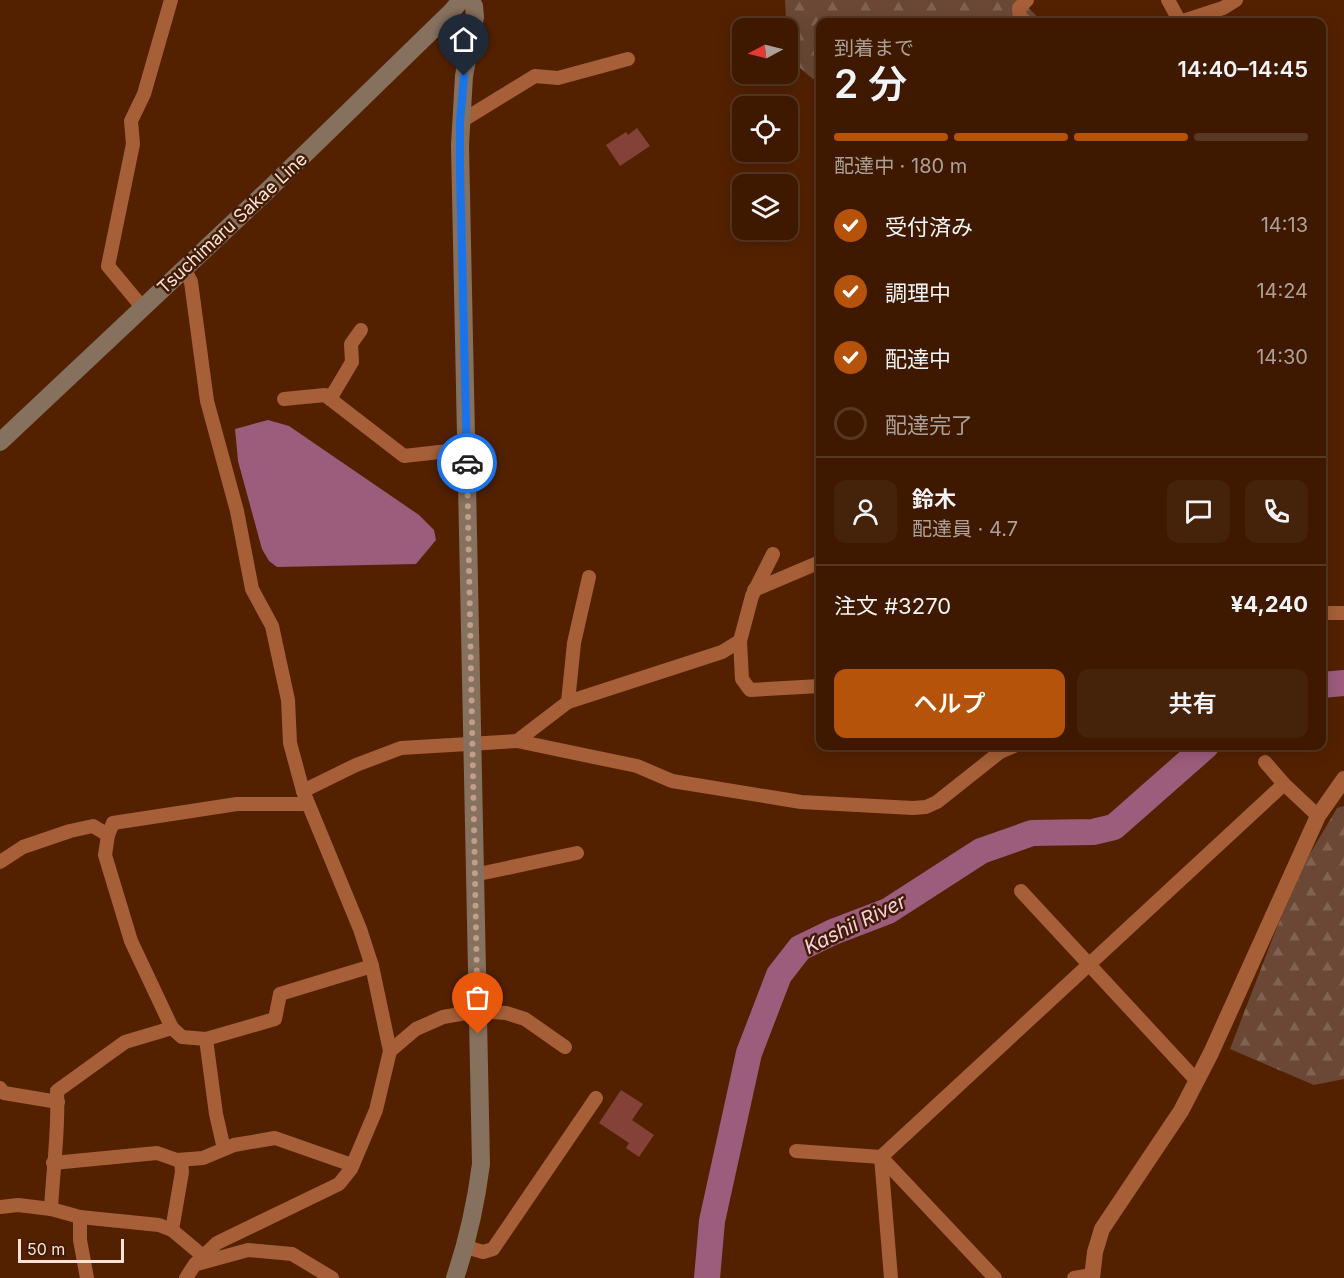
<!DOCTYPE html>
<html lang="ja">
<head>
<meta charset="utf-8">
<style>
	:root { --surface:#3e1900; --page:#45220a; --text:#f1f3f6; --muted:#ada099; --line:#573822; --accent:#b45309 }
	body { margin:0; font-family:Inter,"Noto Sans JP",sans-serif; background:var(--page); color:var(--text); height:100vh; display:flex; flex-direction:column; font-size:22px; white-space:nowrap }
	* { box-sizing:border-box; margin:0 }
	p { font-size:20px; color:var(--muted) }
	.icon { flex:none; width:33px; height:33px; fill:none; stroke:currentColor; stroke-width:2; stroke-linecap:round; stroke-linejoin:round }
	.map { position:relative; flex:1; overflow:hidden }
	.drawer { position:absolute; left:816px; top:18px; width:510px; height:732px; display:flex; flex-direction:column; background:var(--surface); border-radius:12px; box-shadow:0 3px 15px #0003,0 0 0 2px var(--line) }
	.drawer>* { flex:none }
	.needle { width:39px; rotate:263deg }
	.fabs { position:absolute; left:732px; top:18px; display:grid; gap:12px }
	.fabs a { display:grid; place-items:center; width:66px; height:66px; border-radius:12px; background:var(--surface); box-shadow:0 3px 15px #0003,0 0 0 2px var(--line); font-size:30px }
	.scale { position:absolute; left:18px; bottom:15px; width:106px; box-sizing:border-box; padding-left:6px; border:3px solid #fbe2d5; border-top:0; font-size:16px; line-height:21px; white-space:nowrap; color:#fbe2d5; -webkit-text-stroke:4px #401c06; paint-order:stroke }
	.pin { position:absolute; display:grid; place-items:center; width:51px; height:51px; color:#fff; margin:-62px -26px; border-radius:50% 50% 50% 0; rotate:-45deg; box-shadow:0 0 6px #0007 }
	.pin .icon { rotate:45deg }
	.courier { position:absolute; display:grid; place-items:center; width:60px; height:60px; margin:-30px; border:4px solid #1a73e8; border-radius:50%; background:#fff; color:#222; box-shadow:0 2px 8px #0007 }
	.overview em { font-style:normal; font-weight:600 }
	.overview div { display:flex; flex-direction:column-reverse }
	.overview { display:flex; align-items:center; justify-content:space-between; height:102px; padding:0 18px }
	h1 { font-size:39px; font-weight:600; line-height:45px }
	.bar { display:grid; grid-template-columns:repeat(4,1fr); gap:9px 6px; align-content:center; height:72px; padding:0 18px }
	.bar i { height:8px; border-radius:4px; background:var(--line) }
	.bar .active { background:var(--accent) }
	.bar p { grid-column:span 4 }
	.line { display:flex; align-items:center; gap:15px; padding:0 18px; border-top:2px solid var(--line) }
	.line div { flex:1 }
	.round { display:grid; place-items:center; flex:none; width:63px; height:63px; border-radius:12px; background:var(--page) }
	ol { padding:0 18px; list-style:none }
	li { display:flex; align-items:center; gap:18px; height:66px }
	li p { margin-inline-start:auto }
	li .icon { padding:6px; border-radius:50%; background:var(--accent); color:#fff; stroke-width:4 }
	li:last-child { color:var(--muted) }
	li i { width:33px; height:33px; border:3px solid var(--line); border-radius:50% }
	.action { display:flex; gap:12px; margin-top:auto; padding:12px 18px }
	.action a { flex:1; height:69px; border-radius:12px; background:var(--accent); color:#fff; font-size:24px; font-weight:600; line-height:69px; text-align:center }
	.action a+a { background:var(--page); color:var(--text) }
	.map>svg:first-child { display:block }
	.forest { fill:url(#forest-firs) }
	.water { fill:#9c5c7c }
	.lines { fill:none; stroke-linecap:round; stroke-linejoin:round }
	.river { stroke:#9c5c7c; stroke-width:26 }
	.building { fill:#834138 }
	.minor { stroke:#a65f36; stroke-width:14 }
	.tertiary { stroke:#a65f36; stroke-width:16 }
	.secondary { stroke:#86705e; stroke-width:18 }
	.done { stroke:#c09e8a; stroke-width:6; stroke-dasharray:0 10.8 }
	.route { stroke:#1a73e8; stroke-width:8 }
	.labels { text-anchor:middle; dominant-baseline:central; stroke-width:5; stroke-linejoin:round; paint-order:stroke }
	.street-label { font-size:18px; fill:#fbe2d5; stroke:#401c06 }
	.water-label { font-size:20px; font-style:italic; fill:#f6cfe0; stroke:#401c06 }
</style>
</head>
<body>
<div class="map">
<svg width="1344" height="1278" viewBox="0 0 1344 1278">
	<defs>
		<pattern id="forest-firs" width="22" height="20" patternUnits="userSpaceOnUse" patternTransform="scale(1.5)"><rect width="22" height="20" fill="#6a4835"/><path d="M5 1l3.5 6h-7zM16 11l3.5 6h-7z" fill="#806251"/></pattern>
	</defs>
	<rect width="100%" height="100%" fill="#532100"/>
	<g class="forest">
		<path d="M785 0H1020L1043 22H820V84C811 77 797 68 792 57 786 39 786 19 785 0Z"/>
		<path d="M1344 806V1079L1314 1085 1230 1049 1277 927 1308 857 1337 808Z"/>
	</g>
	<path class="water" d="M268 420 289 426 419 515 434 530 436 540 416 564 277 567 269 561 262 549 238 461 235 429Z"/>
	<g class="lines">
		<g class="river">
			<path d="M1322 685 1344 683"/>
			<path d="M707 1278 712 1221 749 1053 779 975 800 948 833 932 888 911 981 851 1032 833 1093 832 1114 827 1206 746"/>
		</g>
	</g>
	<g class="building">
		<path d="M637 128 650 146 620 166 606 145 626 132 628 135Z"/>
		<path d="M621 1090 643 1104 632 1120 654 1135 639 1157 626 1148 629 1143 599 1123Z"/>
	</g>
	<g class="lines">
		<g class="minor">
			<path d="M1168 0 1180 22"/>
			<path d="M1026 22 1020 17 1019 8 1027 0"/>
			<path d="M1180 22 1223 8 1236 0"/>
			<path d="M460 122 535 76 558 78 628 59"/>
			<path d="M184 268 191 282 207 401 237 511 252 589 272 626 288 700 290 743 303 791 360 929 372 966 390 1051"/>
			<path d="M142 307 108 266 133 144 131 121 144 94 171 0"/>
			<path d="M284 399 325 395 404 456 466 449"/>
			<path d="M330 399 352 362 351 344 361 330"/>
			<path d="M754 590 820 562"/>
			<path d="M1322 613H1344"/>
			<path d="M740 641 742 679 750 690 820 686"/>
			<path d="M568 702 722 652 740 641 752 596 773 554"/>
			<path d="M517 741 637 766 672 781 801 802 913 808 926 807 937 802 1000 752 1014 746"/>
			<path d="M1265 762 1284 784 1318 816"/>
			<path d="M303 791 356 765 401 748 517 741 568 702 574 643 589 577"/>
			<path d="M108 835 113 823 237 804H308"/>
			<path d="M0 862 23 847 70 831 93 826 108 835 105 855 131 941 172 1028 125 1042 57 1091C59 1130 53 1169 51 1209"/>
			<path d="M474 875 577 853"/>
			<path d="M1021 891 1197 1081"/>
			<path d="M172 1028 182 1037 206 1039 275 1019 280 994 372 966"/>
			<path d="M206 1039 216 1114 224 1149"/>
			<path d="M0 1088 4 1093 58 1102"/>
			<path d="M796 1151 881 1157 995 1278"/>
			<path d="M53 1163 157 1153 177 1160 203 1158 234 1145 275 1138 352 1165"/>
			<path d="M0 1207 18 1205 51 1209 80 1217 159 1225 172 1230 203 1256"/>
			<path d="M80 1217V1240L87 1278"/>
			<path d="M172 1230 182 1172 181 1160"/>
			<path d="M466 1247 483 1252 493 1249 596 1098"/>
			<path d="M197 1264 248 1250 292 1254 332 1278"/>
			<path d="M186 1278 195 1264 217 1243 339 1184 351 1169 376 1110 390 1051 416 1029 443 1017 478 1011 506 1013 525 1019 565 1047"/>
			<path d="M891 1278 881 1157 1284 784"/>
			<path d="M1074 1278 1092 1275"/>
		</g>
		<path class="tertiary" d="M1092 1278 1095 1252 1102 1229 1181 1111 1211 1053 1318 816 1344 779"/>
		<g class="secondary">
			<path d="M0 442 267 191 452 11 461 0"/>
			<path d="M455 1278C468 1240 476 1203 481 1164L460 145 464 76 475 17 474 6 470 0"/>
		</g>
	</g>
	<g class="lines">
		<path class="done" d="M467 463 478 1034"/>
		<path class="route" d="M464 76 460 122V169L467 463"/>
	</g>
	<g class="labels">
		<g class="street-label">
			<text transform="translate(232 223) rotate(-43)">Tsuchimaru Sakae Line</text>
		</g>
		<g class="water-label">
			<text transform="translate(855 924) rotate(-26)">Kashii River</text>
		</g>
	</g>
</svg>
<div class="fabs">
<a><svg class="needle" viewBox="-14 -14 28 28"><path d="M0-13l5 13h-10z" fill="#e53935"/><path d="M0 13l5-13h-10z" fill="#ada099"/></svg></a>
<a><svg class="icon" aria-label="locate" viewBox="0 0 24 24"><circle cx="12" cy="12" r="6"/><path d="M12 2v4M12 18v4M2 12h4M18 12h4"/></svg></a>
<a><svg class="icon" aria-label="layers" viewBox="0 0 24 24"><path d="M12 4l9 5-9 5-9-5zM3 14l9 5 9-5"/></svg></a>
</div>
<div class="scale">50 m</div>
<div class="pin" style="left:478px;top:1034px;background:#ea580c"><svg class="icon" aria-label="bag" viewBox="0 0 24 24"><path d="M5 8h14l-1 12H6zM9 8a3 3 0 0 1 6 0"/></svg></div>
<div class="pin" style="left:464px;top:76px;background:#1f2937"><svg class="icon" aria-label="home" viewBox="0 0 24 24"><path d="M3 11l9-7 9 7M6 9v11h12V9"/></svg></div>
<div class="courier" style="left:467px;top:463px"><svg class="icon" aria-label="car" viewBox="0 0 24 24"><path d="M5 17H2v-5l4-1 3-4h7l3 4 3 1v5h-3M9 17h6M6 11h13"/><circle cx="7" cy="17" r="2"/><circle cx="17" cy="17" r="2"/></svg></div>
<section class="drawer">
<div class="overview"><div><h1>2 分</h1><p>到着まで</p></div><em>14:40–14:45</em></div>
<div class="bar"><i class="active"></i><i class="active"></i><i class="active"></i><i></i><p>配達中 · 180 m</p></div>
<ol>
<li><svg class="icon" aria-label="check" viewBox="0 0 24 24"><path d="M5 12l5 5 9-10"/></svg>受付済み<p>14:13</p></li>
<li><svg class="icon" aria-label="check" viewBox="0 0 24 24"><path d="M5 12l5 5 9-10"/></svg>調理中<p>14:24</p></li>
<li><svg class="icon" aria-label="check" viewBox="0 0 24 24"><path d="M5 12l5 5 9-10"/></svg>配達中<p>14:30</p></li>
<li><i></i>配達完了</li>
</ol>
<div class="line" style="height:108px"><a class="round"><svg class="icon" aria-label="person" viewBox="0 0 24 24"><circle cx="12" cy="8" r="4"/><path d="M4 21q1-7 8-7t8 7"/></svg></a><div><b>鈴木</b><p>配達員 · 4.7</p></div><a class="round"><svg class="icon" aria-label="chat" viewBox="0 0 24 24"><path d="M4 5h16v11H9l-5 4z"/></svg></a><a class="round"><svg class="icon" aria-label="phone" viewBox="0 0 24 24"><path d="M5 4h4l2 5-3 2q2 4 5 5l2-3 5 2v4C11 20 4 13 5 4z"/></svg></a></div>
<div class="line" style="height:78px"><div>注文 #3270</div><b>¥4,240</b></div>
<div class="action"><a>ヘルプ</a><a>共有</a></div>
</section>
</div>
</body>
</html>
